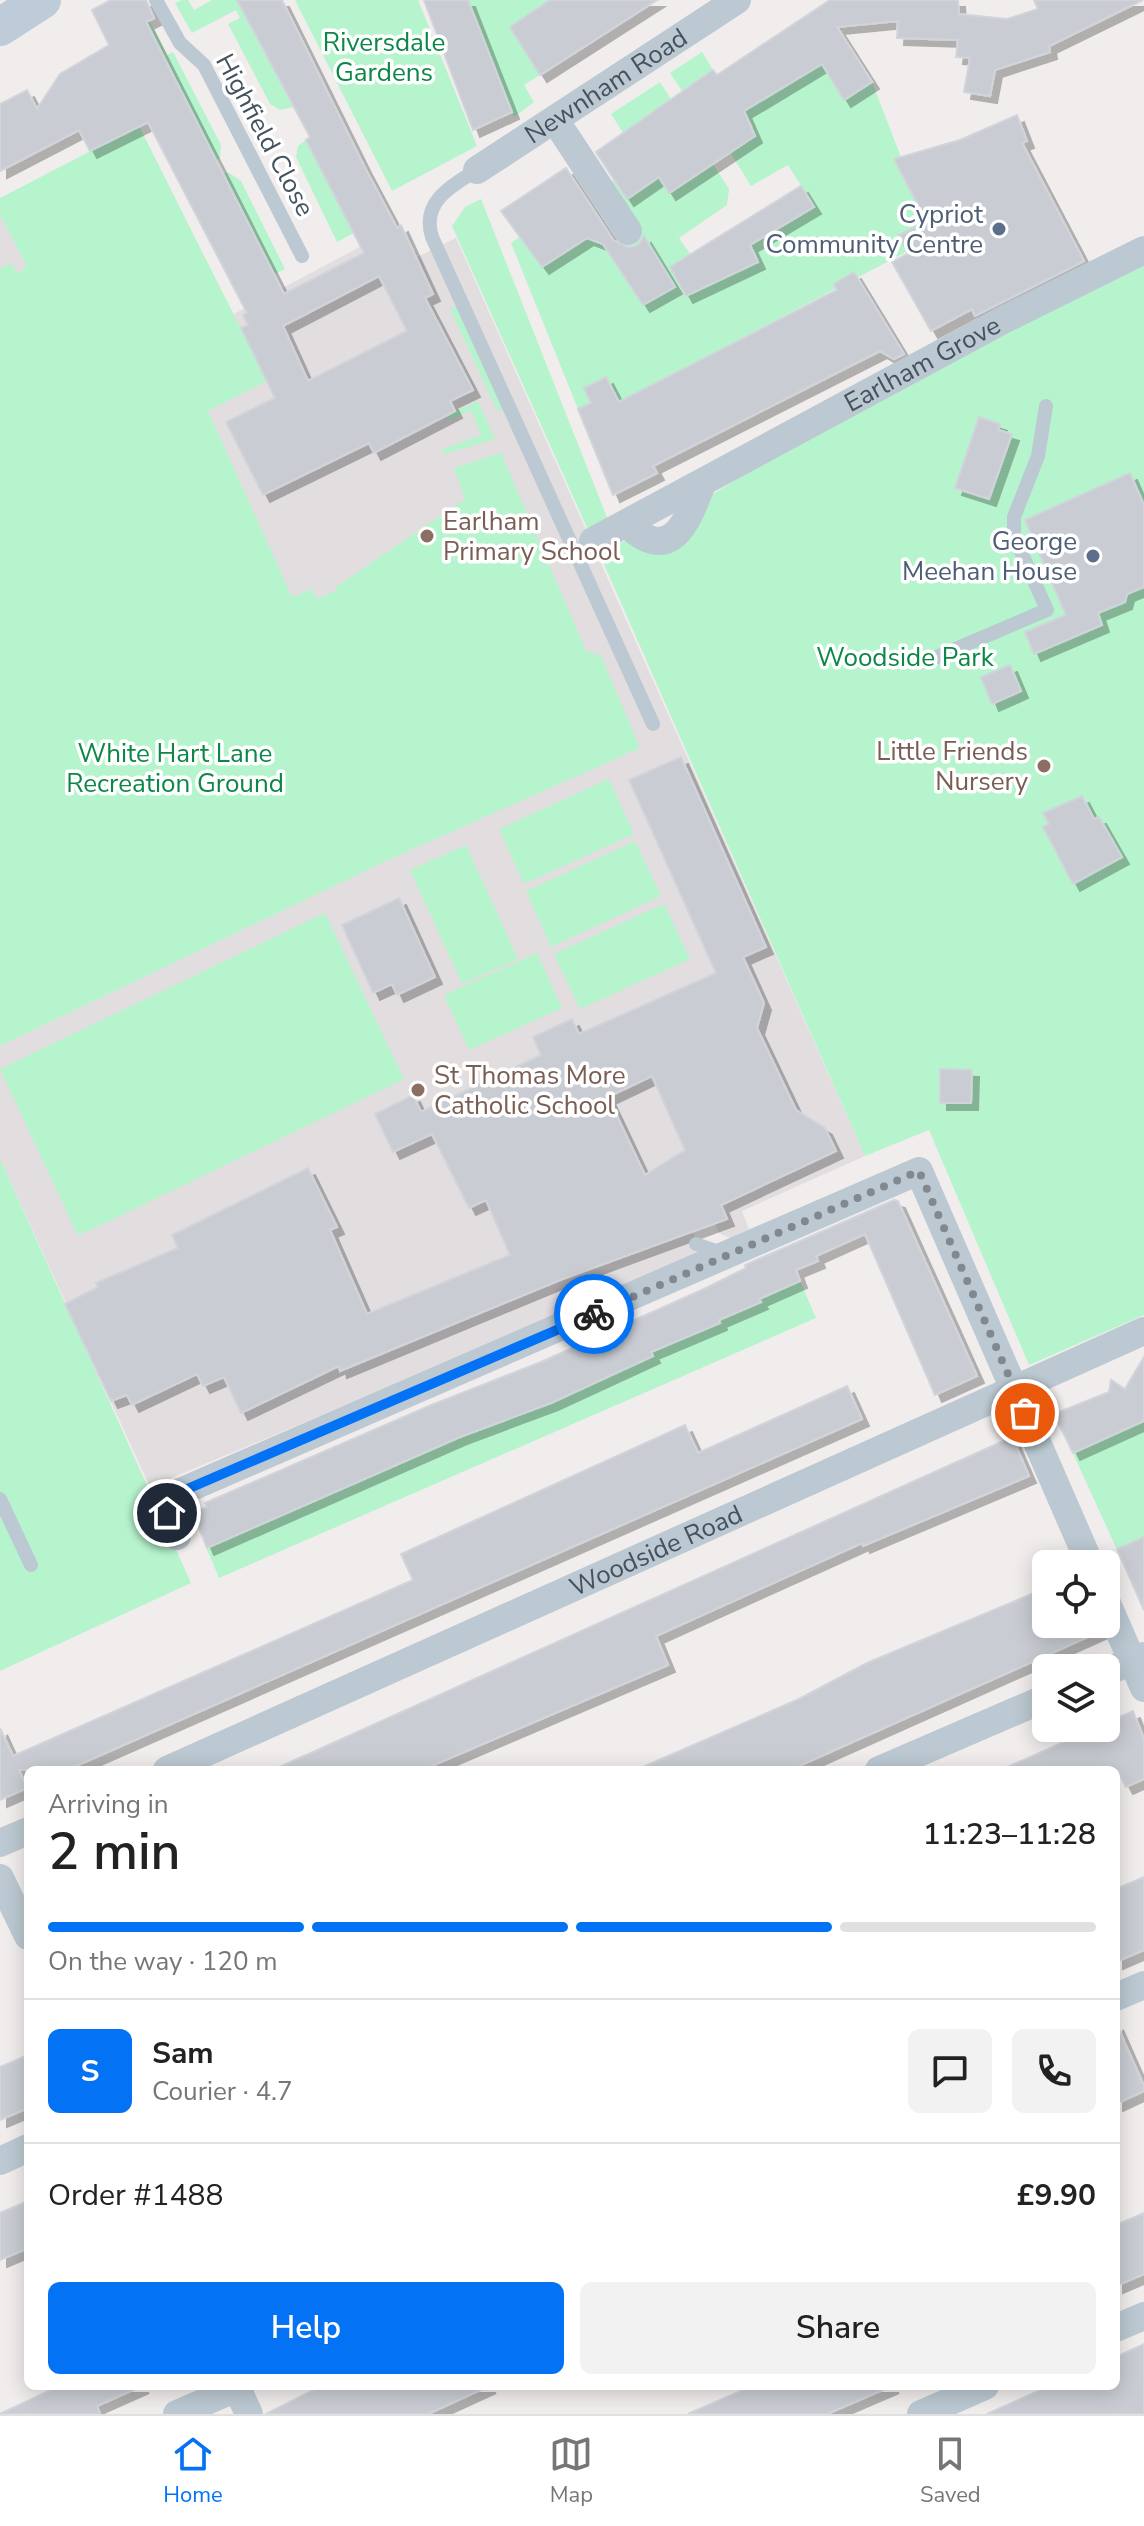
<!DOCTYPE html>
<html lang="en">
<head>
<meta charset="utf-8">
<style>
	:root { --surface:#fff; --page:#f2f2f2; --text:#222; --muted:#767676; --line:#e0e0e0; --accent:#0472f4 }
	body { margin:0; font-family:"Nunito Sans",sans-serif; background:var(--page); color:var(--text); height:100vh; display:flex; flex-direction:column; font-size:30px; white-space:nowrap }
	* { box-sizing:border-box; margin:0 }
	p { font-size:26px; color:var(--muted) }
	.icon { flex:none; width:44px; height:44px; fill:none; stroke:currentColor; stroke-width:2; stroke-linecap:round; stroke-linejoin:round }
	.map { position:relative; flex:1; overflow:hidden }
	.side { position:absolute; left:24px; top:1766px; width:1096px; height:624px; display:flex; flex-direction:column; background:var(--surface); border-radius:12px; box-shadow:0 4px 20px #0003 }
	.side>* { flex:none }
	.tools { position:absolute; left:1032px; top:1550px; display:grid; gap:16px }
	.tools a { display:grid; place-items:center; width:88px; height:88px; border-radius:12px; background:var(--surface); box-shadow:0 4px 20px #0003; font-size:40px }
	.pin { position:absolute; display:grid; place-items:center; width:68px; height:68px; color:#fff; margin:-34px; border:4px solid #fff; border-radius:50%; box-shadow:0 2px 8px #0007 }
	.courier { position:absolute; display:grid; place-items:center; width:80px; height:80px; margin:-40px; border:6px solid #0472f4; border-radius:50%; background:#fff; color:#222; box-shadow:0 2px 10px #0007 }
	.headline em { font-style:normal; font-weight:600 }
	.headline div { display:flex; flex-direction:column-reverse }
	.headline { display:flex; align-items:center; justify-content:space-between; height:136px; padding:0 24px }
	h1 { font-size:52px; font-weight:600; line-height:60px }
	.bar { display:grid; grid-template-columns:repeat(4,1fr); gap:12px 8px; align-content:center; height:96px; padding:0 24px }
	.bar i { height:10px; border-radius:6px; background:var(--line) }
	.bar .current { background:var(--accent) }
	.bar p { grid-column:span 4 }
	.line { display:flex; align-items:center; gap:20px; padding:0 24px; border-top:2px solid var(--line) }
	.line div { flex:1 }
	.round { display:grid; place-items:center; flex:none; width:84px; height:84px; border-radius:12px; background:var(--page) }
	.action { display:flex; gap:16px; margin-top:auto; padding:16px 24px }
	.action a { flex:1; height:92px; border-radius:12px; background:var(--accent); color:#fff; font-size:32px; font-weight:600; line-height:92px; text-align:center }
	.action a+a { background:var(--page); color:var(--text) }
	.tabs { display:flex; justify-content:space-around; align-items:center; height:112px; border-top:2px solid var(--line); background:var(--surface); font-size:22px; color:var(--muted) }
	.tabs a { display:grid; justify-items:center; gap:4px }
	.tabs .current { color:var(--accent) }
	.map>svg:first-child { display:block }
	.education { fill:#e2dedf }
	.green { fill:#b6f4cd }
	.building { fill:#c9cdd3; stroke:#d1d4da; stroke-width:2; fill-rule:evenodd; filter:url(#shadow) }
	.lines { fill:none; stroke-linecap:round; stroke-linejoin:round }
	.lane { stroke:#bcc9d2; stroke-width:14 }
	.street { stroke:#bcc9d2; stroke-width:28 }
	.secondary { stroke:#beccd9; stroke-width:38 }
	.done { stroke:#81888f; stroke-width:8; stroke-dasharray:0 14.4 }
	.route { stroke:#0472f4; stroke-width:10 }
	.service-dot { fill:#5c6f8a; stroke:#fff; stroke-width:3 }
	.education-dot { fill:#8d6e63; stroke:#fff; stroke-width:3 }
	.labels { text-anchor:middle; dominant-baseline:central; stroke-width:7; stroke-linejoin:round; paint-order:stroke }
	.park-label { font-size:26px; fill:#0c8747; stroke:#fff }
	.street-label { font-size:26px; fill:#44525d; stroke:#fff }
	.service-label { font-size:26px; fill:#4e5e75; stroke:#fff; text-anchor:end }
	.education-label { font-size:26px; fill:#785e54; stroke:#fff; text-anchor:start }
</style>
</head>
<body>
<div class="map">
<svg width="1144" height="2414" viewBox="0 0 1144 2414">
	<defs>
		<filter id="shadow"><feDropShadow dx="7" dy="7" stdDeviation="0" flood-color="#0004"/></filter>
	</defs>
	<rect width="100%" height="100%" fill="#f1eded"/>
	<g class="education">
		<path d="M0 215 32 276 0 292Z"/>
		<path d="M401 225 417 257 456 238 865 1156 742 1211 749 1229 730 1238 719 1233 715 1224 693 1232 701 1256 150 1487 0 1159V1046L404 852 208 411 200 332Z"/>
	</g>
	<g class="green">
		<path d="M182 0H188L194 10 212 0H274L245 16 293 107 280 110 270 104 228 24 240 18 236 10 192 33 175 3Z"/>
		<path d="M295 0H418L477 146 392 191Z"/>
		<path d="M468 0H597L540 75 524 85 534 102 514 117Z"/>
		<path d="M149 20 167 55 173 52 221 145 220 158 216 160 143 24Z"/>
		<path d="M702 52 713 70 682 91 670 73Z"/>
		<path d="M822 64 844 100 872 82 901 157 894 160 935 237 619 402 592 403 578 409 511 243 568 202 595 233 643 305 660 296 625 247 638 238 605 186 618 177 654 181 611 114 660 82 729 189 727 205 679 238 702 271 814 206 788 165 751 186 730 152 755 136 750 128 753 126 742 107Z"/>
		<path d="M139 126 267 381 208 411 292 597 312 589 317 599 337 590 336 587 465 499 454 468 501 453 586 651 601 656 640 748 388 860 0 1046V269L11 263 17 273 27 267 0 215V198Z"/>
		<path d="M306 140 354 233 337 242 296 157 298 146Z"/>
		<path d="M228 172 241 181 285 269 275 274 224 174Z"/>
		<path d="M481 199 608 520 588 530 452 226 465 207Z"/>
		<path d="M1144 261V1315L1029 1365 929 1130 865 1156 599 553 633 537 639 543C797 433 973 349 1144 261Z"/>
		<path d="M456 306 504 409 500 411 494 404 450 309Z"/>
		<path d="M478 401 495 439 444 454 443 449 481 435 471 410 450 420 447 415Z"/>
		<path d="M609 779 634 834 524 884 499 829Z"/>
		<path d="M635 841 661 896 551 947 526 891Z"/>
		<path d="M466 845 518 959 462 984 410 870Z"/>
		<path d="M664 904 690 959 580 1009 554 954Z"/>
		<path d="M325 913 404 1079 78 1236 0 1069Z"/>
		<path d="M537 953 562 1008 469 1050 444 995Z"/>
		<path d="M0 1159 191 1583 0 1671Z"/>
		<path d="M800 1281 816 1318 219 1578 204 1542 250 1529 254 1522 298 1504 303 1507 319 1500 323 1490 391 1468 394 1458C405 1454 415 1448 426 1445 444 1439 455 1446 467 1427L652 1356 656 1310 663 1307 681 1333Z"/>
		<path d="M1144 1414V1570L1129 1576 1071 1449Z"/>
	</g>
	<g class="building">
		<path d="M111 0H146L154 18 146 22 284 294 364 253 306 140 310 137 237 0H282L364 166 397 228 401 225 433 294 425 298 473 390 450 401 455 411 374 453 369 443 263 495 226 422 275 398 241 328 248 325 243 315 247 313 148 122 90 151 79 130 0 171V104L27 90 37 109 60 74 109 45 92 10ZM379 276 407 331 308 381 283 326Z"/>
		<path d="M424 0H468L512 112 473 130Z"/>
		<path d="M550 0H657L540 75 510 27Z"/>
		<path d="M830 0H958L959 14 1007 19 1038 9 1034 0H1143L1049 46 1050 52 995 70 990 96 964 92 970 58 956 57 958 40 897 38 898 21 837 27 872 82 844 100 822 64 744 111 755 136 669 193 659 177 627 199 596 152 713 70 717 75Z"/>
		<path d="M1017 115 1027 141 1022 143 1084 261 975 316 972 309 931 331 892 262 908 254 899 235 927 222 894 159 960 140Z"/>
		<path d="M566 168 614 241 630 248 638 245 644 236 675 287 643 305 603 244 587 238 542 267 501 211Z"/>
		<path d="M801 186 814 207 750 245 758 262 686 296 670 267Z"/>
		<path d="M854 272 904 354 894 359 880 351 653 466 657 473 613 495 578 409 591 403 584 388 606 377 619 402 837 290 834 284Z"/>
		<path d="M979 417 1000 424 998 430 1012 434 989 499 955 488Z"/>
		<path d="M1130 473 1144 505V587L1127 594 1125 602 1098 613 1102 625 1034 654 1025 632 1066 615 1025 520Z"/>
		<path d="M1010 665 1021 691 992 704 981 677Z"/>
		<path d="M681 757 766 947 743 957 764 1003 757 1028 796 1110 825 1128 836 1151 721 1205 727 1219 560 1280 340 1371 339 1366 241 1413 224 1377 203 1386 197 1374 132 1405 127 1395 111 1401 65 1304 98 1287 96 1283 178 1248 172 1235 308 1168 337 1227 330 1230 367 1314 510 1255 486 1200 469 1208 432 1134 393 1152 375 1114 413 1095 421 1112 541 1055 533 1037 572 1019 579 1034 716 973 629 780ZM652 1076 685 1150 645 1175 608 1097Z"/>
		<path d="M1082 796 1094 819 1099 817 1122 857 1073 884 1043 827 1049 824 1043 813Z"/>
		<path d="M399 898 435 977 397 995 392 984 373 993 342 925Z"/>
		<path d="M940 1069 972 1070 971 1103H940Z"/>
		<path d="M894 1200 898 1201 977 1376 935 1395 865 1234 816 1256 818 1261 796 1270 800 1281 759 1299 761 1302 719 1320 720 1323 651 1352 653 1356 551 1403 460 1437 207 1548 193 1513 207 1507 205 1503 429 1406 541 1362 706 1288 746 1268 745 1265Z"/>
		<path d="M1144 1357V1421L1073 1453 1054 1414 1109 1392 1111 1380 1125 1389Z"/>
		<path d="M847 1386 862 1419 67 1770H19L27 1788 0 1800V1728L13 1756 413 1580 401 1554 685 1425 698 1453Z"/>
		<path d="M1012 1437 1029 1476 863 1546 862 1543 656 1636 668 1665 422 1770H273Z"/>
		<path d="M1144 1537V1610L1117 1549Z"/>
		<path d="M1046 1588V1624H1098L1101 1631 790 1770H636L799 1699 867 1663Z"/>
		<path d="M1133 1711 1144 1739V1779L1126 1787 1117 1770H1001L1095 1728H1106V1723Z"/>
		<path d="M1144 1877V1950L1116 1962V1889Z"/>
		<path d="M1116 2023 1144 2086V2091L1116 2104Z"/>
		<path d="M28 2055V2108L0 2120V2067Z"/>
		<path d="M28 2201V2248L0 2260V2213Z"/>
		<path d="M1144 2213V2274L1116 2286V2225Z"/>
		<path d="M1144 2344V2414H987L1049 2386H1116V2357Z"/>
		<path d="M59 2386H142L97 2406 100 2414H0Z"/>
		<path d="M321 2386H489L428 2414H266Z"/>
		<path d="M752 2386H892L827 2414H688Z"/>
	</g>
	<g class="lines">
		<g class="lane">
			<path d="M156 0 180 43 204 65 302 256"/>
			<path d="M477 170C451 186 421 202 432 237L653 724"/>
			<path d="M925 662 1047 610 1014 536V517L1038 456 1046 406"/>
			<path d="M696 1244 725 1254"/>
			<path d="M0 1499 31 1565"/>
		</g>
		<g class="street">
			<path d="M555 120 628 231"/>
			<path id="s1" d="M477 170 737 0"/>
			<path d="M627 524C671 566 687 522 702 484"/>
			<path id="s2" d="M593 541 1005 319 1144 250"/>
			<path d="M177 1536 167 1513 171 1496 919 1171 1090 1564"/>
			<path d="M1106 1601 1144 1688"/>
			<path d="M1106 1672 1144 1656"/>
			<path id="s3" d="M167 1770 1144 1331"/>
			<path d="M879 1770 1046 1698"/>
			<path d="M0 1843 28 1831"/>
			<path d="M0 1878 28 1936"/>
			<path d="M1116 1997 1144 1985"/>
			<path d="M0 2161 28 2148"/>
			<path d="M1116 2328 1144 2316"/>
			<path d="M236 2386 249 2414"/>
			<path d="M177 2414 241 2386"/>
			<path d="M921 2414 985 2386"/>
		</g>
		<path class="secondary" d="M0 27 42 0"/>
	</g>
	<g class="lines">
		<path class="done" d="M594 1314 919 1171 1025 1413"/>
		<path class="route" d="M167 1513 171 1496 594 1314"/>
	</g>
	<g class="service-dot">
		<circle cx="999" cy="229" r="8"/>
		<circle cx="1093" cy="556" r="8"/>
	</g>
	<g class="education-dot">
		<circle cx="427" cy="536" r="8"/>
		<circle cx="1044" cy="766" r="8"/>
		<circle cx="418" cy="1090" r="8"/>
	</g>
	<g class="labels">
		<g class="park-label">
			<text x="384" y="42">Riversdale<tspan x="384" dy="30">Gardens</tspan></text>
			<text x="905" y="657">Woodside Park</text>
			<text x="175" y="753">White Hart Lane<tspan x="175" dy="30">Recreation Ground</tspan></text>
		</g>
		<g class="street-label">
			<text stroke="none"><textPath href="#s1" startOffset="154">Newnham Road</textPath></text>
			<text transform="translate(265 135) rotate(62)">Highfield Close</text>
			<text stroke="none"><textPath href="#s2" startOffset="374">Earlham Grove</textPath></text>
			<text stroke="none"><textPath href="#s3" startOffset="536">Woodside Road</textPath></text>
		</g>
		<g class="service-label">
			<text x="983" y="214">Cypriot<tspan x="983" dy="30">Community Centre</tspan></text>
			<text x="1077" y="541">George<tspan x="1077" dy="30">Meehan House</tspan></text>
		</g>
		<g class="education-label">
			<text x="443" y="521">Earlham<tspan x="443" dy="30">Primary School</tspan></text>
			<text x="1028" y="751" text-anchor="end">Little Friends<tspan x="1028" dy="30">Nursery</tspan></text>
			<text x="434" y="1075">St Thomas More<tspan x="434" dy="30">Catholic School</tspan></text>
		</g>
	</g>
</svg>
<div class="tools">
<a><svg class="icon" aria-label="locate" viewBox="0 0 24 24"><circle cx="12" cy="12" r="6"/><path d="M12 2v4M12 18v4M2 12h4M18 12h4"/></svg></a>
<a><svg class="icon" aria-label="layers" viewBox="0 0 24 24"><path d="M12 4l9 5-9 5-9-5zM3 14l9 5 9-5"/></svg></a>
</div>
<div class="pin" style="left:1025px;top:1413px;background:#ea580c"><svg class="icon" aria-label="bag" viewBox="0 0 24 24"><path d="M5 8h14l-1 12H6zM9 8a3 3 0 0 1 6 0"/></svg></div>
<div class="pin" style="left:167px;top:1513px;background:#1f2937"><svg class="icon" aria-label="home" viewBox="0 0 24 24"><path d="M3 11l9-7 9 7M6 9v11h12V9"/></svg></div>
<div class="courier" style="left:594px;top:1314px"><svg class="icon" aria-label="bike" viewBox="0 0 24 24"><circle cx="6" cy="16" r="4"/><circle cx="18" cy="16" r="4"/><path d="M6 16l4-8h5l3 8M10 8l3 8H6M13 5h3"/></svg></div>
<section class="side">
<div class="headline"><div><h1>2 min</h1><p>Arriving in</p></div><em>11:23–11:28</em></div>
<div class="bar"><i class="current"></i><i class="current"></i><i class="current"></i><i></i><p>On the way · 120 m</p></div>
<div class="line" style="height:144px"><b class="round" style="background:var(--accent);color:#fff">S</b><div><b>Sam</b><p>Courier · 4.7</p></div><a class="round"><svg class="icon" aria-label="chat" viewBox="0 0 24 24"><path d="M4 5h16v11H9l-5 4z"/></svg></a><a class="round"><svg class="icon" aria-label="phone" viewBox="0 0 24 24"><path d="M5 4h4l2 5-3 2q2 4 5 5l2-3 5 2v4C11 20 4 13 5 4z"/></svg></a></div>
<div class="line" style="height:104px"><div>Order #1488</div><b>£9.90</b></div>
<div class="action"><a>Help</a><a>Share</a></div>
</section>
</div>
<nav class="tabs">
<a class="current"><svg class="icon" aria-label="home" viewBox="0 0 24 24"><path d="M3 11l9-7 9 7M6 9v11h12V9"/></svg>Home</a>
<a><svg class="icon" aria-label="map" viewBox="0 0 24 24"><path d="M3 6l6-2 6 2 6-2v14l-6 2-6-2-6 2zM9 4v14M15 6v14"/></svg>Map</a>
<a><svg class="icon" aria-label="saved" viewBox="0 0 24 24"><path d="M7 4h10v16l-5-4-5 4z"/></svg>Saved</a>
</nav>
</body>
</html>
